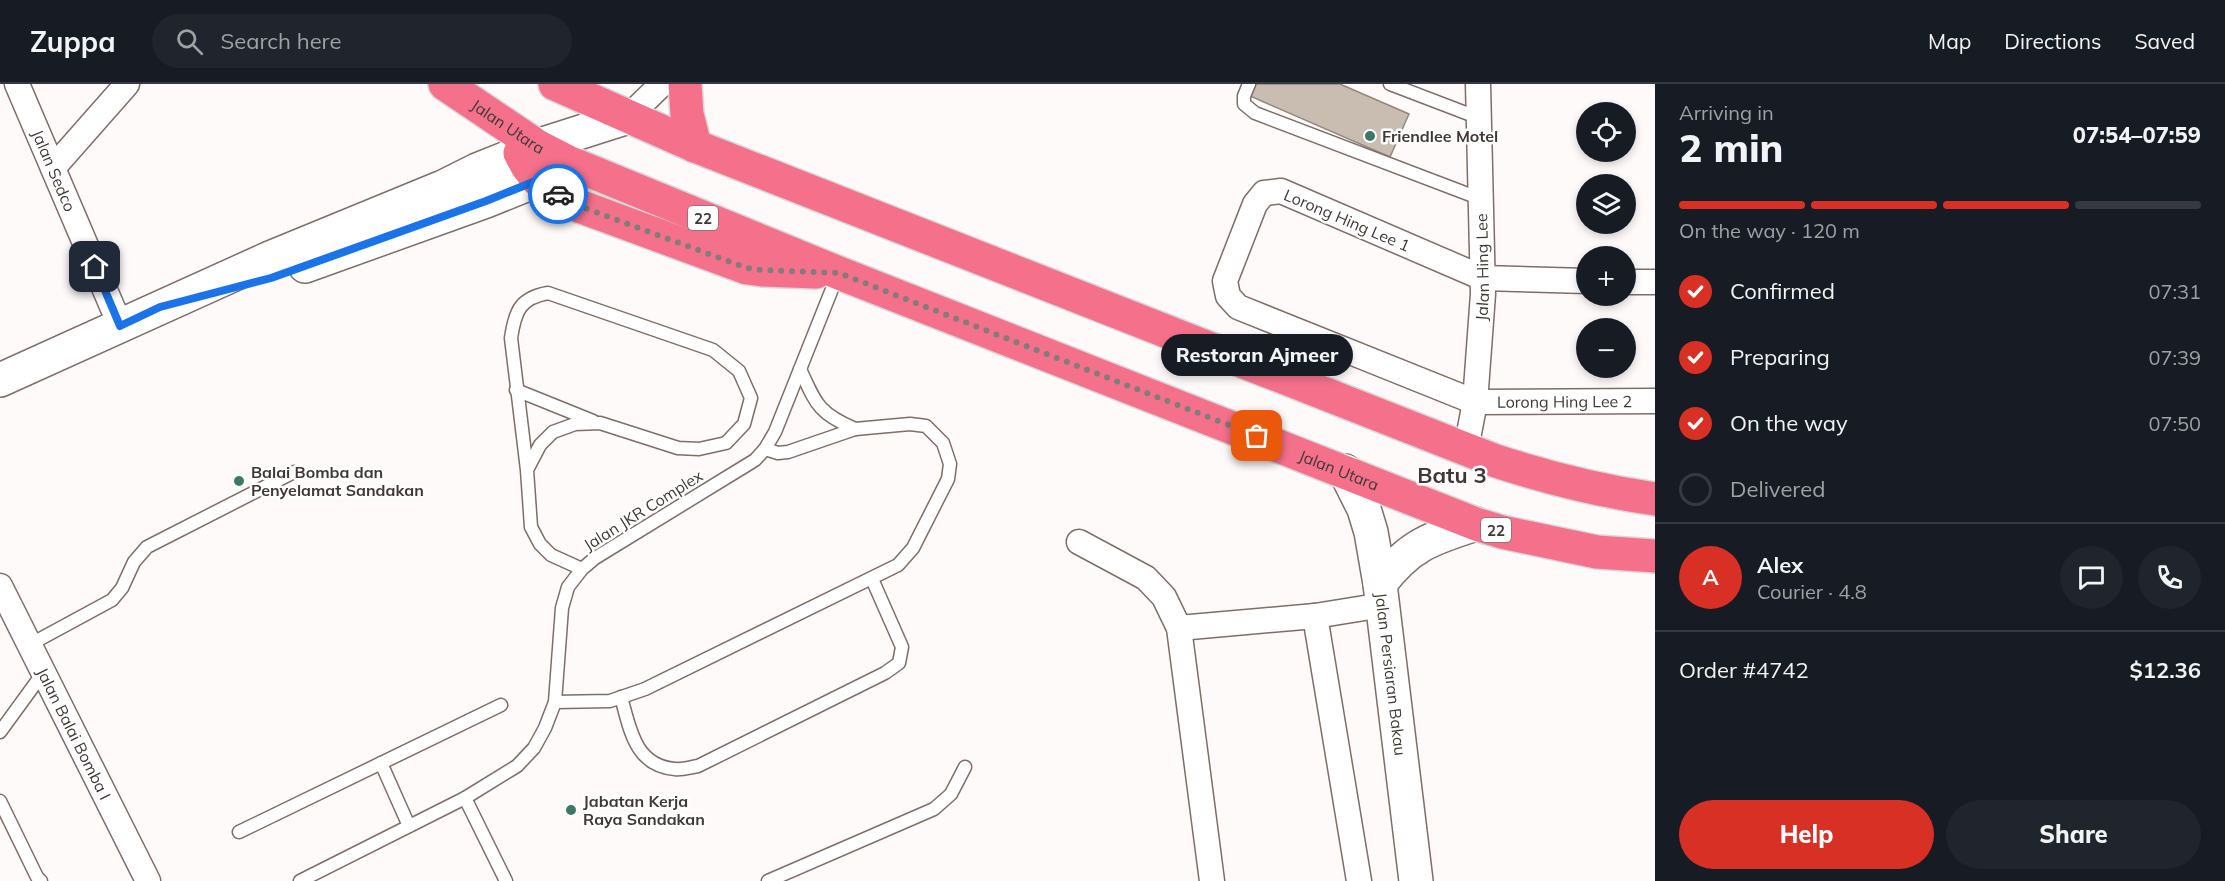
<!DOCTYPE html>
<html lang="en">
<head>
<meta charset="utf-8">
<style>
	:root { --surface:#171b24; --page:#20242c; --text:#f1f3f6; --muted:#9ea1a6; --line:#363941; --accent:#d93025 }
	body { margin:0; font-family:Mulish,sans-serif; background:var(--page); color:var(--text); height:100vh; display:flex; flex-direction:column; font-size:22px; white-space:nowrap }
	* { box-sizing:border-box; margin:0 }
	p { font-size:20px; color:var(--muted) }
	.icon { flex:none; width:33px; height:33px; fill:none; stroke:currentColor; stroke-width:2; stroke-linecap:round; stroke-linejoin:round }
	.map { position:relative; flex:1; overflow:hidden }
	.panel { display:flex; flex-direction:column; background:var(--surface); width:570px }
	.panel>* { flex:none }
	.tools { position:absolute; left:1576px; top:18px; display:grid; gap:12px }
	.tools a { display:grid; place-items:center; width:60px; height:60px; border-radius:50%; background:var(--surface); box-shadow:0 3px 9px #0003; font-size:30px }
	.pin { position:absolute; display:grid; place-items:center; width:51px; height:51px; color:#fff; margin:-26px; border-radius:12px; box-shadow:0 3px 9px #0006 }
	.courier { position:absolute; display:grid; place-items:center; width:60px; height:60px; margin:-30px; border:4px solid #1a73e8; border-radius:50%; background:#fff; color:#222; box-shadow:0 2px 8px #0007 }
	.bubble { position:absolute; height:42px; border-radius:21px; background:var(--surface); box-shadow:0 3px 9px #0003; font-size:20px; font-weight:800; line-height:42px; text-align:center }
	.overview em { font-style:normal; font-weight:800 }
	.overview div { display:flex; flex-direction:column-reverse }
	.overview { display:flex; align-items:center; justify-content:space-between; height:102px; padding:0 24px }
	h1 { font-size:39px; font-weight:800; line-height:45px }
	.bar { display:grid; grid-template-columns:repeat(4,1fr); gap:9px 6px; align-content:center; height:72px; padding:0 24px }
	.bar i { height:8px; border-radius:4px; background:var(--line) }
	.bar .selected { background:var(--accent) }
	.bar p { grid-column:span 4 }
	.line { display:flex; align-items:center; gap:15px; padding:0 24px; border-top:2px solid var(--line) }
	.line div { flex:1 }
	.round { display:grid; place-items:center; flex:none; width:63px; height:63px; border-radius:32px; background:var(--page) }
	ol { padding:0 24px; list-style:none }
	li { display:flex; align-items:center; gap:18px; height:66px }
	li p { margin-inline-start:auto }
	li .icon { padding:6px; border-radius:50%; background:var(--accent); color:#fff; stroke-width:4 }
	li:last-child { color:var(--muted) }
	li i { width:33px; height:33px; border:3px solid var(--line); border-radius:50% }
	.primary-button { display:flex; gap:12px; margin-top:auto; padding:12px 24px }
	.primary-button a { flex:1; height:69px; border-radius:36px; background:var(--accent); color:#fff; font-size:24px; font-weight:800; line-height:69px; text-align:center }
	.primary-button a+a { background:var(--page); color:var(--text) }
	header { display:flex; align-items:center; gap:36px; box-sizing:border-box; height:84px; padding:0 30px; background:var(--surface); border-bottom:2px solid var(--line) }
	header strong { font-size:28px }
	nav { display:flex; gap:33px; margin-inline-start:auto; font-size:21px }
	.search { width:420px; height:54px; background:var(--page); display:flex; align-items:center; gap:15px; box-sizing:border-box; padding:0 21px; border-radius:33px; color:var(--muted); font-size:22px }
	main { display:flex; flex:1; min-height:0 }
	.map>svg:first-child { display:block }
	.building { fill:#c9bdb2; stroke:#93877d; stroke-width:1.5 }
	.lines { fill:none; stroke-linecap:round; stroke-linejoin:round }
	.lane-casing { stroke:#7d6e69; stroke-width:15 }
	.street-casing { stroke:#7d6e69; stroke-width:27 }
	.secondary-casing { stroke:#7d6e69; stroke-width:36 }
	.highway-casing { stroke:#d9d7d7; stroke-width:36 }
	.lane { stroke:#fff; stroke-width:12 }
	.street { stroke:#fff; stroke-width:24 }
	.secondary { stroke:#fff; stroke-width:33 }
	.highway { stroke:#f5718b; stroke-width:33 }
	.done { stroke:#827c7a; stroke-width:6; stroke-dasharray:0 10.8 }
	.route { stroke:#1a73e8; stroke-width:8 }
	.poi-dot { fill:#3c7964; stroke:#fff; stroke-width:2 }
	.labels { text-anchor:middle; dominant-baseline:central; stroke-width:5; stroke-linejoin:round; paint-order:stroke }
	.shield { fill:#fff; stroke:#797472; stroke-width:1.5 }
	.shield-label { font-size:15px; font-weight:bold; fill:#3f3836 }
	.street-label { font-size:16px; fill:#3f3836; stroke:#fff }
	.poi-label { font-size:16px; font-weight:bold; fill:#3f3836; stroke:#fff; text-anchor:start }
	.district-label { font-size:22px; font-weight:bold; fill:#3f3836; stroke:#fff }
</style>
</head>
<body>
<header>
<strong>Zuppa</strong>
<div class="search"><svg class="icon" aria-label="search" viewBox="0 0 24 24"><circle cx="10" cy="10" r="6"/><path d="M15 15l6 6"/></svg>Search here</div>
<nav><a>Map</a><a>Directions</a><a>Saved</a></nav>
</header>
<main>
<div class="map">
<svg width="1655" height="797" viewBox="0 0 1655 797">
	<rect width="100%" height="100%" fill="#fdfaf9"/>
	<path class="building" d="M1256 0H1340L1409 30 1390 73 1250 12Z"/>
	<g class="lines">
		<defs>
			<g id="lane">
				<path d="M1249 0 1244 12V20L1255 29 1481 115"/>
				<path d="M1390 0 1479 34"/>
				<path d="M800 285C816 320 818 329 855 345"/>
				<path d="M516 306 593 337"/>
				<path d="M527 386 540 361 553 348 575 340 600 339 678 364 699 365 726 359 744 340 751 314 739 287 713 266 548 209C520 214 515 227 511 254L527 386 531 443 540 460 551 471 582 485"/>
				<path d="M29 561 112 516 122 504 134 478 147 463 294 388"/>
				<path d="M621 613C630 645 635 682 675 685 682 686 691 683 698 682L885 589 899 579 902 563 872 495"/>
				<path d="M555 618 610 617 645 605 898 481 913 464 948 395 950 380 943 359 926 342 910 340 855 345 788 368 778 369 765 365"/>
				<path d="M0 648 43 589"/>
				<path d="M381 679 409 742"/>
				<path d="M465 714 506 797"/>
				<path d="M0 717 37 793 41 797"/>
				<path d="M239 748 501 621"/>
				<path d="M300 797 465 714 517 682 534 664 545 644 555 618 562 524 568 503 582 485 595 474 755 376 765 365 775 348 838 190"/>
				<path d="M768 797 934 725 951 710 965 683"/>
			</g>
			<g id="street">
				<path id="s1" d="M17 0 120 241"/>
				<path d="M628 33 662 0"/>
				<path d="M53 84 127 0"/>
				<path id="s2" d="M1587 197 1483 194 1281 107 1264 109 1255 120 1225 197 1228 212 1238 223 1475 318 1655 317"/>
				<path d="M1626 198H1655"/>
				<path id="s3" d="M1466 365 1475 318 1483 210 1478 0"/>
				<path d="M1079 458 1146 494 1164 513 1179 544 1212 797"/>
				<path id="s4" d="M0 502 148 797"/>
				<path d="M1315 532 1359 797"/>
				<path d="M1179 544 1315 532 1383 521"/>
			</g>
			<g id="secondary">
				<path d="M305 182 486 117 538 96 561 82"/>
				<path d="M0 296 270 174 443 103 477 86 537 62 628 33"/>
				<path id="s5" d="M1345 387 1364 425 1371 448 1380 500 1416 797"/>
				<path d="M1380 500C1409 461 1432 454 1476 440"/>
			</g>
			<g id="highway">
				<path id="s6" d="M445 0 537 62 568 78 839 189 1476 440 1502 448 1597 468 1655 472"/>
				<path d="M555 0 695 62 1496 377C1548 394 1600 407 1655 415"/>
				<path d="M685 0 687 30 695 62"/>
				<path d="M520 69 527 82 538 96 579 122 747 184 762 186 816 188"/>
			</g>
		</defs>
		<use href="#lane" class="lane-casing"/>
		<use href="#street" class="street-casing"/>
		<use href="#secondary" class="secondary-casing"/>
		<use href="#highway" class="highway-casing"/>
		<use href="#lane" class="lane"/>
		<use href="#street" class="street"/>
		<use href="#secondary" class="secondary"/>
		<use href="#highway" class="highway"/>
	</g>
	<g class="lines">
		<path class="done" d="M558 110 579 122 747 184 762 186 839 189 1257 352"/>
		<path class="route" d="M95 183 120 242 160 223 271 194 486 117 538 96 558 110"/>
	</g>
	<g class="poi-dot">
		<circle cx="1370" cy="52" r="6"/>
		<circle cx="239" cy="397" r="6"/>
		<circle cx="571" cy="726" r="6"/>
	</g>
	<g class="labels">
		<g class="shield">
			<rect x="688" y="122" width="30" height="24" rx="4.5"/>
			<rect x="1481" y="434" width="30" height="24" rx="4.5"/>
		</g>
		<g class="shield-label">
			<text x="703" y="134">22</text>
			<text x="1496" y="446">22</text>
		</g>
		<g class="street-label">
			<text stroke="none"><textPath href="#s6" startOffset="76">Jalan Utara</textPath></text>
			<text stroke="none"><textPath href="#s1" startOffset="94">Jalan Sedco</textPath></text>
			<text transform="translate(1347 136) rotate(23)">Lorong Hing Lee 1</text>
			<text stroke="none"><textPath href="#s3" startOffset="183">Jalan Hing Lee</textPath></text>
			<text stroke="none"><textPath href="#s2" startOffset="813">Lorong Hing Lee 2</textPath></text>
			<text stroke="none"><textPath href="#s6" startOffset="976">Jalan Utara</textPath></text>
			<text transform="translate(643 426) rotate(-32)">Jalan JKR Complex</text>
			<text stroke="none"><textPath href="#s5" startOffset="210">Jalan Persiaran Bakau</textPath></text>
			<text stroke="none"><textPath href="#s4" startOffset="165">Jalan Balai Bomba I</textPath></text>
		</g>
		<g class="poi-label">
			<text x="1382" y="52">Friendlee Motel</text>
			<text x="251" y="388">Balai Bomba dan<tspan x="251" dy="18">Penyelamat Sandakan</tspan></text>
			<text x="583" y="717">Jabatan Kerja<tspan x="583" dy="18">Raya Sandakan</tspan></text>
		</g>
		<g class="district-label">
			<text x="1452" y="391">Batu 3</text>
		</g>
	</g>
</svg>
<div class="tools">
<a><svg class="icon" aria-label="locate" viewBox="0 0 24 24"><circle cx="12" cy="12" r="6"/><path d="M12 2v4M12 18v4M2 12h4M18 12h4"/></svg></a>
<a><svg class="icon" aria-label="layers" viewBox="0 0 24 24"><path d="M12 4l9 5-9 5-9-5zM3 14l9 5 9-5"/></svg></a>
<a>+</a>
<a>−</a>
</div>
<div class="pin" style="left:1257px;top:352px;background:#ea580c"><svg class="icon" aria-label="bag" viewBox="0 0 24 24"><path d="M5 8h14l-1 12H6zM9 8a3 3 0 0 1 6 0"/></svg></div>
<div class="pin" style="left:95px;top:183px;background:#1f2937"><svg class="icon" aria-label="home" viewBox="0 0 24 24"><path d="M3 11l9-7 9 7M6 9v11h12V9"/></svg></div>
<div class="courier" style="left:558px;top:110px"><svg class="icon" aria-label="car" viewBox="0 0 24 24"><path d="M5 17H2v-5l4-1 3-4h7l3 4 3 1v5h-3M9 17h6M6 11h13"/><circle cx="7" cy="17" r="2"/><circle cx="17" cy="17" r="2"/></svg></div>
<div class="bubble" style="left:1161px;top:250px;width:192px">Restoran Ajmeer</div>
</div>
<section class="panel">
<div class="overview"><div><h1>2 min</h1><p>Arriving in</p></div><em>07:54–07:59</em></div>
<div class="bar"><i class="selected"></i><i class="selected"></i><i class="selected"></i><i></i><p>On the way · 120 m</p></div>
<ol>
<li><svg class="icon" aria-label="check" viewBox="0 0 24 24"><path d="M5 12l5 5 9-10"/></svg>Confirmed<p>07:31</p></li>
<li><svg class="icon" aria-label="check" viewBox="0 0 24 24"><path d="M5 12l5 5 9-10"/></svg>Preparing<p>07:39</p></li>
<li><svg class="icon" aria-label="check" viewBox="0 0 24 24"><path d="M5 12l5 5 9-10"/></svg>On the way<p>07:50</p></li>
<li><i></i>Delivered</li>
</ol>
<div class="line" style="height:108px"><b class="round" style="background:var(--accent);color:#fff">A</b><div><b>Alex</b><p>Courier · 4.8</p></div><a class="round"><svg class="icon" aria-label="chat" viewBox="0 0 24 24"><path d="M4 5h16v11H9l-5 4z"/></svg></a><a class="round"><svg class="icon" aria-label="phone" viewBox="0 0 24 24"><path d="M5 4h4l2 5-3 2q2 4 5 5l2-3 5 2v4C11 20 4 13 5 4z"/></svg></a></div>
<div class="line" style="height:78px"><div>Order #4742</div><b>$12.36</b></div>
<div class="primary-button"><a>Help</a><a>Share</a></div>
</section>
</main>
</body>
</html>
